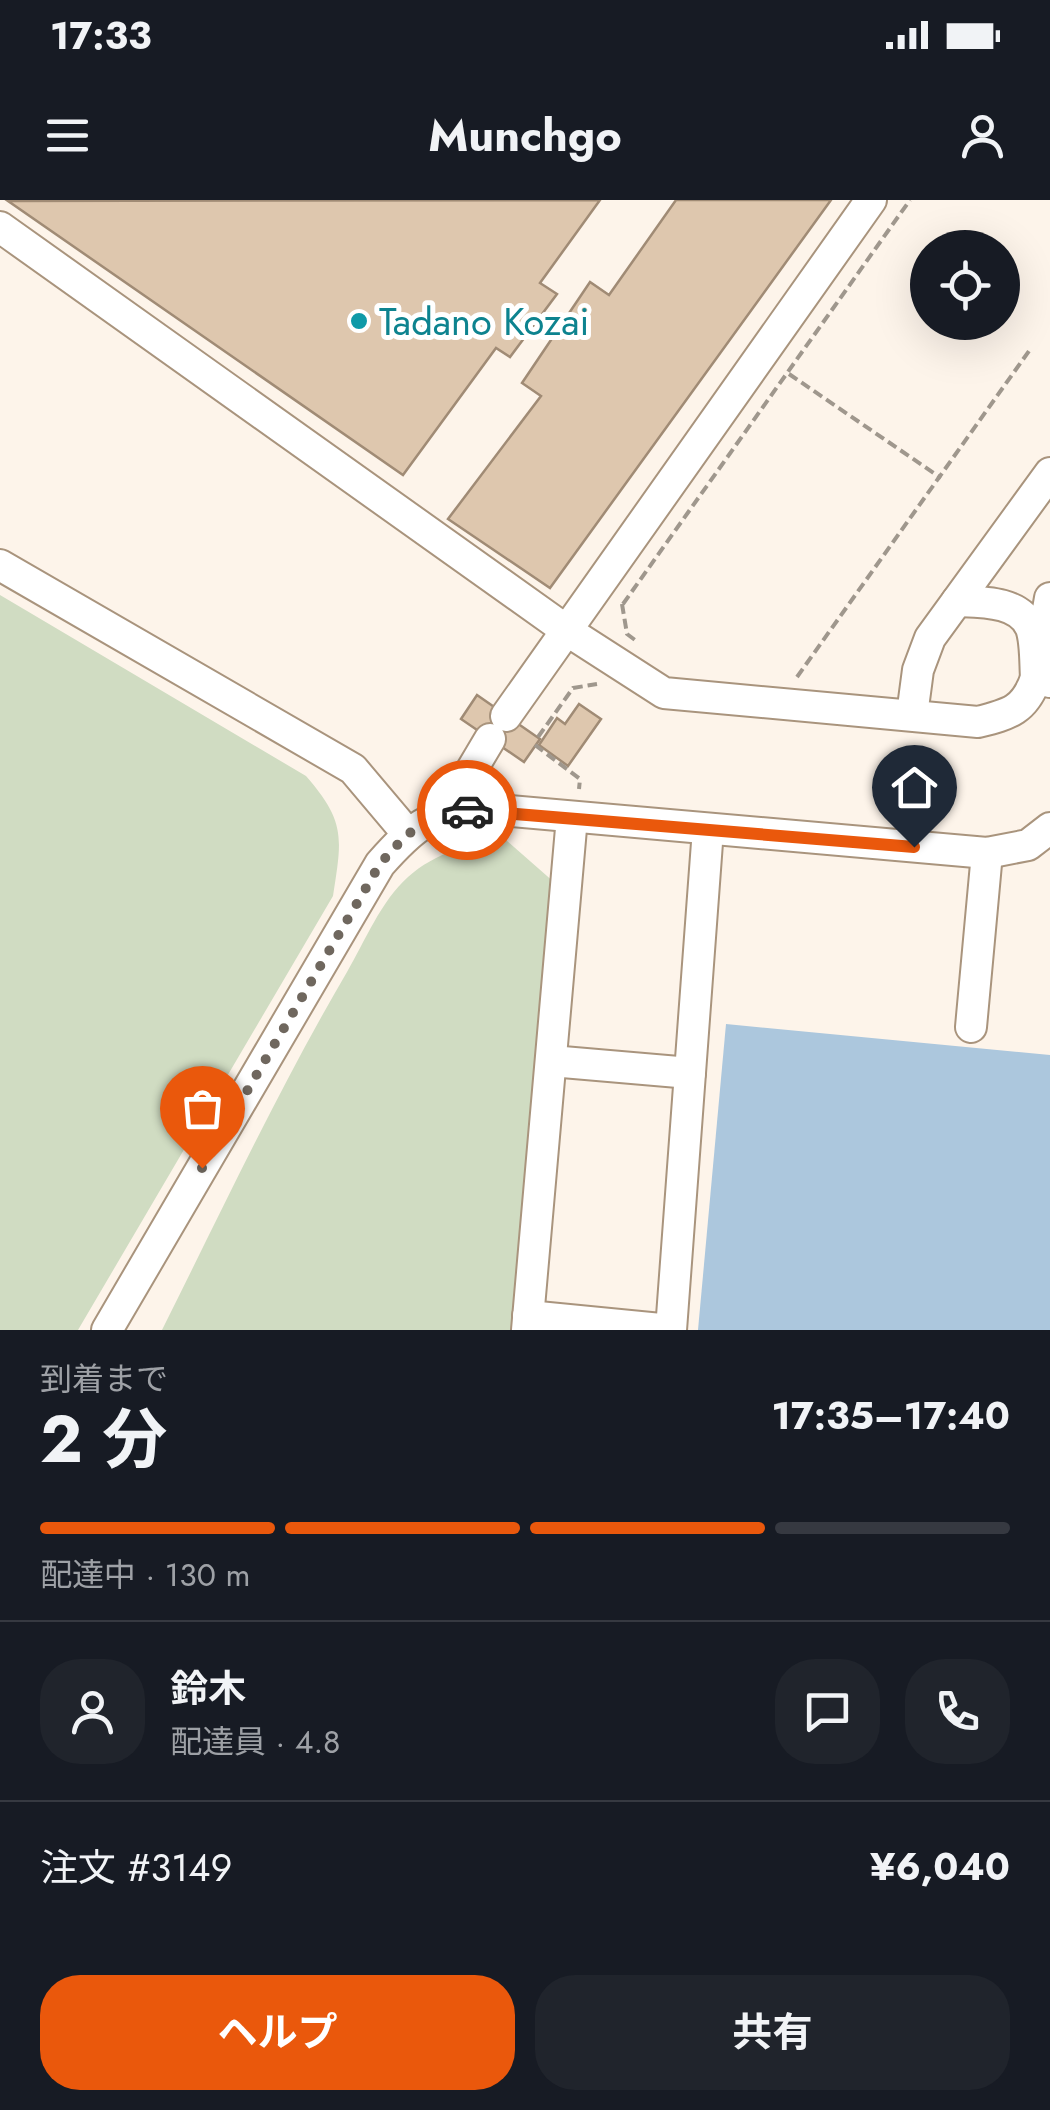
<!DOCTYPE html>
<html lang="ja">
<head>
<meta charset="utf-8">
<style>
	:root { --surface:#171b24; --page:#20242c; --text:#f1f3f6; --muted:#9ea1a6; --line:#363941; --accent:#ea580c }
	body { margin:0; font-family:Jost,"Noto Sans JP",sans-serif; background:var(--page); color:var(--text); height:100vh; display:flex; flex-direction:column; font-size:38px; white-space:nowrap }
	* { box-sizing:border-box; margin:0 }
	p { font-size:32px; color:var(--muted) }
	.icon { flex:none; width:55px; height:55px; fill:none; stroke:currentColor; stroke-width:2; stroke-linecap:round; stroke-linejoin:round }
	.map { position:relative; height:1130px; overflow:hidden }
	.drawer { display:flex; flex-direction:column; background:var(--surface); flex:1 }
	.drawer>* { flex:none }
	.fabs { position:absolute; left:910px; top:30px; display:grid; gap:20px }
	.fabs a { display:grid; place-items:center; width:110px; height:110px; border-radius:50%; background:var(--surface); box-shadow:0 10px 40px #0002; font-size:50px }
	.pin { position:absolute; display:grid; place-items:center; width:85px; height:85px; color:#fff; margin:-102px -42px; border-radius:50% 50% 50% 0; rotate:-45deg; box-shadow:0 0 10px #0007 }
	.pin .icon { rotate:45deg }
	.courier { position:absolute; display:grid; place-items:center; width:100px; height:100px; margin:-50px; border:8px solid #ea580c; border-radius:50%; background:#fff; color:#222; box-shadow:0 2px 12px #0007 }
	.overview em { font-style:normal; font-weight:700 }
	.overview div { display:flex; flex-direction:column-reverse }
	.overview { display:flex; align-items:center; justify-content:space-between; height:170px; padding:0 40px }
	h1 { font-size:65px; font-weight:700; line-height:75px }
	.bar { display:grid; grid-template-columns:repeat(4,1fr); gap:15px 10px; align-content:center; height:120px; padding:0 40px }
	.bar i { height:12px; border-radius:8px; background:var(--line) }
	.bar .current { background:var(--accent) }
	.bar p { grid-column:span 4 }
	.line { display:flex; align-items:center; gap:25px; padding:0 40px; border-top:2px solid var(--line) }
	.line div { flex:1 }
	.round { display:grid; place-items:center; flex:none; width:105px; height:105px; border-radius:40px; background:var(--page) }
	.cta { display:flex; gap:20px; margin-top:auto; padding:20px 40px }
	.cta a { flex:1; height:115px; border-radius:40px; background:var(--accent); color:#fff; font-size:40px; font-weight:700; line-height:115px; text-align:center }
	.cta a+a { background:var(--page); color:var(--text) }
	.status { display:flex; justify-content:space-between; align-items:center; height:70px; padding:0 50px; background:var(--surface); direction:ltr }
	.status svg { height:28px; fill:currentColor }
	header { display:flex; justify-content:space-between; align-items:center; height:130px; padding:0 40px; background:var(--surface); font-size:45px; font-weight:700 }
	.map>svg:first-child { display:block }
	.green { fill:#d0dcc2 }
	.water { fill:#acc7dd }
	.building { fill:#dec7ae; stroke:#a08b75; stroke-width:2.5 }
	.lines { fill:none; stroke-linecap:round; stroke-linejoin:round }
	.minor-casing { stroke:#a9947d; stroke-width:34 }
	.path { stroke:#9f978d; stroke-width:4; stroke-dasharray:10 5; stroke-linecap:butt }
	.minor { stroke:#fff; stroke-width:30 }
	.done { stroke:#6f675e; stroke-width:10; stroke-dasharray:0 18 }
	.route { stroke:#ea580c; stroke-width:12 }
	.culture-dot { fill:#0f9aa8; stroke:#fff; stroke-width:4 }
	.labels { text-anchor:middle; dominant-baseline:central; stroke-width:10; stroke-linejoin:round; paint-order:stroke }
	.culture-label { font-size:38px; fill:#0d838f; stroke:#fff; text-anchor:start }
</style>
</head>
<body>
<div class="status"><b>17:33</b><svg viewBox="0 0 49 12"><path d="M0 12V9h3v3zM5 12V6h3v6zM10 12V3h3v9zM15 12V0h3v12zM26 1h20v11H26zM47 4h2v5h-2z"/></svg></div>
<header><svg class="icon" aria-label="menu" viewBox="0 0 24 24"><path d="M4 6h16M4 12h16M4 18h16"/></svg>Munchgo<svg class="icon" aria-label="person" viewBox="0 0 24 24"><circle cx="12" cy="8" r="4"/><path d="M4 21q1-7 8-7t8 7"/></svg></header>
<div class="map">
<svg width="1050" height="1130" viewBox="0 0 1050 1130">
	<rect width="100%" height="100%" fill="#fdf4ea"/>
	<g class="green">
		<path d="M0 395 306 576C346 622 342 638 333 696L78 1130H0Z"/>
		<path d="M506 640 555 683 514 1130H162C222 1010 279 888 347 772 365 741 381 701 408 677 435 653 471 642 506 640Z"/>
	</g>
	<path class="water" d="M726 824 1050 855V1130H698Z"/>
	<g class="building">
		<path d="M600 0 540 83 557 94 510 157 496 148 403 275 8 1Z"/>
		<path d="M676 0H831L550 388 448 319 541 196 522 183 590 82 609 95Z"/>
		<path d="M477 495 540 539 524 562 461 519Z"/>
		<path d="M579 504 601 519 568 566 539 545 557 518 565 524Z"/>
	</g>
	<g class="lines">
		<defs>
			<g id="minor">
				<path d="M0 27 566 430 664 493 978 522C1010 514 1025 510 1036 478L1050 482"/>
				<path d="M0 365 353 569 407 633"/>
				<path d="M957 401C982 402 1020 401 1031 428 1036 442 1035 464 1036 478"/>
				<path d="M1040 455 1050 398"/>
				<path d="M912 515 918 470 930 438 1050 273"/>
				<path d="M506 516 871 0"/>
				<path d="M446 613 490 539"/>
				<path d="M971 827 987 653"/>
				<path d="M551 861 690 873"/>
				<path d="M528 1116 671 1130"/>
				<path d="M107 1130 380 664C413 627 427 615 477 608L987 653 1028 645 1050 628"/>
				<path d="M527 1130 572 617"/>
				<path d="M671 1130 708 629"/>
			</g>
		</defs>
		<use href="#minor" class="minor-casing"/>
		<g class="path">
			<path d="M789 174 941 278"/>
			<path d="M622 404 627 434 635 440"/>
			<path d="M623 404 910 0"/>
			<path d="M797 477 1029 151"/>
			<path d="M538 537 573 488 597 484"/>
			<path d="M535 545 580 579 579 589"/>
		</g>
		<use href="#minor" class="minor"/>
	</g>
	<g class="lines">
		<path class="done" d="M202 968 380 664C408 632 423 616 467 610"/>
		<path class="route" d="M467 610 914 647"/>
	</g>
	<circle class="culture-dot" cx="359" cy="121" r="10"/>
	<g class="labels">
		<g class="culture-label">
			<text x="379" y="121">Tadano Kozai</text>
		</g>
	</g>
</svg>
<div class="fabs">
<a><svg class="icon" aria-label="locate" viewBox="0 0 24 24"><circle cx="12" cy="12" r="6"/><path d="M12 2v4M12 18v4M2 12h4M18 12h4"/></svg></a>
</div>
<div class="pin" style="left:202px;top:968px;background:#ea580c"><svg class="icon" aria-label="bag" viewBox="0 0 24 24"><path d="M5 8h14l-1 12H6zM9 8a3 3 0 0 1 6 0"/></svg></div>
<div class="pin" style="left:914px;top:647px;background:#1f2937"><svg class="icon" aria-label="home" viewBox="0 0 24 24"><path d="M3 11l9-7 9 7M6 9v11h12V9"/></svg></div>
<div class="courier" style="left:467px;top:610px"><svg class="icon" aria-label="car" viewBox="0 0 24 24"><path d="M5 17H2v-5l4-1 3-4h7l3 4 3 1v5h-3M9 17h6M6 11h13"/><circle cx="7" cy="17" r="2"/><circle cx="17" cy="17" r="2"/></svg></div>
</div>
<section class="drawer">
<div class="overview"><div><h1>2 分</h1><p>到着まで</p></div><em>17:35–17:40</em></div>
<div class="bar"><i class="current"></i><i class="current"></i><i class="current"></i><i></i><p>配達中 · 130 m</p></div>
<div class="line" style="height:180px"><a class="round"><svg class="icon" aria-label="person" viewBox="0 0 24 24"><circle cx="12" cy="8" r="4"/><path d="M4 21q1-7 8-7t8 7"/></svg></a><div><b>鈴木</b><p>配達員 · 4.8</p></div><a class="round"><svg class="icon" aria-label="chat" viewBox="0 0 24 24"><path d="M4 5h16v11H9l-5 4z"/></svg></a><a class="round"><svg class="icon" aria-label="phone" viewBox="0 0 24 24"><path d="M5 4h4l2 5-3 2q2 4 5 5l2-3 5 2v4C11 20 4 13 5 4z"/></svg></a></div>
<div class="line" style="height:130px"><div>注文 #3149</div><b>¥6,040</b></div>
<div class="cta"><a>ヘルプ</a><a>共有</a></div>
</section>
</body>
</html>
